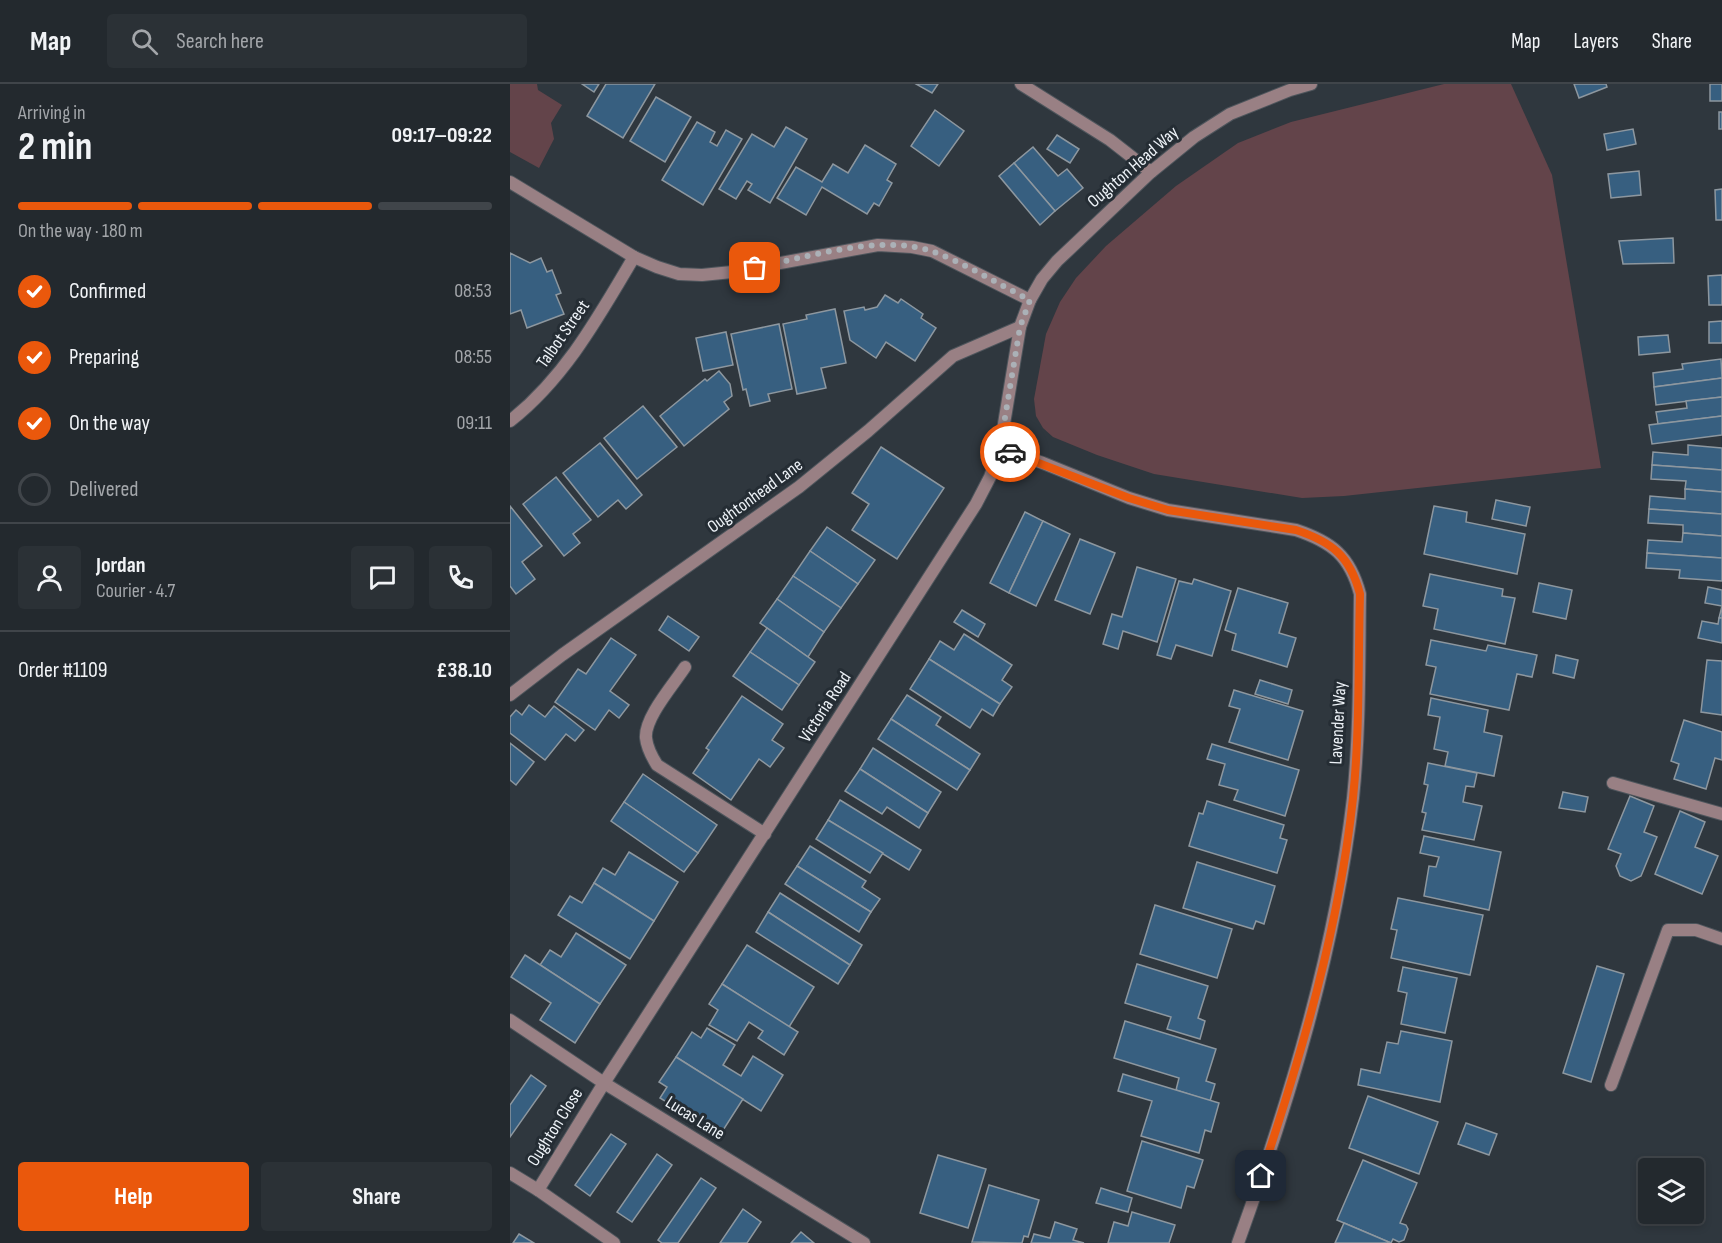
<!DOCTYPE html>
<html lang="en">
<head>
<meta charset="utf-8">
<style>
	:root { --surface:#23292e; --page:#2b3136; --text:#f1f3f6; --muted:#a3a6aa; --line:#40454a; --accent:#ea580c }
	body { margin:0; font-family:"Sofia Sans Condensed",sans-serif; background:var(--page); color:var(--text); height:100vh; display:flex; flex-direction:column; font-size:22px; white-space:nowrap }
	* { box-sizing:border-box; margin:0 }
	p { font-size:20px; color:var(--muted) }
	.icon { flex:none; width:33px; height:33px; fill:none; stroke:currentColor; stroke-width:2; stroke-linecap:round; stroke-linejoin:round }
	.map { position:relative; flex:1; overflow:hidden }
	.details { display:flex; flex-direction:column; background:var(--surface); width:510px }
	.details>* { flex:none }
	.controls { position:absolute; left:1128px; top:1074px; display:grid; gap:12px }
	.controls a { display:grid; place-items:center; width:66px; height:66px; border-radius:6px; background:var(--surface); box-shadow:0 3px 9px #0003,0 0 0 2px var(--line); font-size:30px }
	.pin { position:absolute; display:grid; place-items:center; width:51px; height:51px; color:#fff; margin:-26px; border-radius:12px; box-shadow:0 3px 9px #0006 }
	.courier { position:absolute; display:grid; place-items:center; width:60px; height:60px; margin:-30px; border:4px solid #ea580c; border-radius:50%; background:#fff; color:#222; box-shadow:0 2px 8px #0007 }
	.overview em { font-style:normal; font-weight:700 }
	.overview div { display:flex; flex-direction:column-reverse }
	.overview { display:flex; align-items:center; justify-content:space-between; height:102px; padding:0 18px }
	h1 { font-size:39px; font-weight:700; line-height:45px }
	.bar { display:grid; grid-template-columns:repeat(4,1fr); gap:9px 6px; align-content:center; height:72px; padding:0 18px }
	.bar i { height:8px; border-radius:4px; background:var(--line) }
	.bar .on { background:var(--accent) }
	.bar p { grid-column:span 4 }
	.line { display:flex; align-items:center; gap:15px; padding:0 18px; border-top:2px solid var(--line) }
	.line div { flex:1 }
	.round { display:grid; place-items:center; flex:none; width:63px; height:63px; border-radius:6px; background:var(--page) }
	ol { padding:0 18px; list-style:none }
	li { display:flex; align-items:center; gap:18px; height:66px }
	li p { margin-inline-start:auto }
	li .icon { padding:6px; border-radius:50%; background:var(--accent); color:#fff; stroke-width:4 }
	li:last-child { color:var(--muted) }
	li i { width:33px; height:33px; border:3px solid var(--line); border-radius:50% }
	.action { display:flex; gap:12px; margin-top:auto; padding:12px 18px }
	.action a { flex:1; height:69px; border-radius:6px; background:var(--accent); color:#fff; font-size:24px; font-weight:700; line-height:69px; text-align:center }
	.action a+a { background:var(--page); color:var(--text) }
	header { display:flex; align-items:center; gap:36px; box-sizing:border-box; height:84px; padding:0 30px; background:var(--surface); border-bottom:2px solid var(--line) }
	header strong { font-size:28px }
	nav { display:flex; gap:33px; margin-inline-start:auto; font-size:21px }
	.search { width:420px; height:54px; background:var(--page); display:flex; align-items:center; gap:15px; box-sizing:border-box; padding:0 21px; border-radius:6px; color:var(--muted); font-size:22px }
	main { display:flex; flex:1; min-height:0 }
	.map>svg:first-child { display:block }
	.green { fill:#63444a }
	.building { fill:#375f80; stroke:#8d979f; stroke-width:1.5 }
	.lines { fill:none; stroke-linecap:round; stroke-linejoin:round }
	.service-casing { stroke:#4e555c; stroke-width:14 }
	.minor-casing { stroke:#4e555c; stroke-width:14 }
	.service { stroke:#998084; stroke-width:12 }
	.minor { stroke:#998084; stroke-width:12 }
	.done { stroke:#abb1b7; stroke-width:6; stroke-dasharray:0 10.8 }
	.route { stroke:#ea580c; stroke-width:8 }
	.labels { text-anchor:middle; dominant-baseline:central; stroke-width:6; stroke-linejoin:round; paint-order:stroke }
	.street-label { font-size:18px; fill:#eef3f8; stroke:#252d34 }
</style>
</head>
<body>
<header>
<strong>Map</strong>
<div class="search"><svg class="icon" aria-label="search" viewBox="0 0 24 24"><circle cx="10" cy="10" r="6"/><path d="M15 15l6 6"/></svg>Search here</div>
<nav><a>Map</a><a>Layers</a><a>Share</a></nav>
</header>
<main>
<section class="details">
<div class="overview"><div><h1>2 min</h1><p>Arriving in</p></div><em>09:17–09:22</em></div>
<div class="bar"><i class="on"></i><i class="on"></i><i class="on"></i><i></i><p>On the way · 180 m</p></div>
<ol>
<li><svg class="icon" aria-label="check" viewBox="0 0 24 24"><path d="M5 12l5 5 9-10"/></svg>Confirmed<p>08:53</p></li>
<li><svg class="icon" aria-label="check" viewBox="0 0 24 24"><path d="M5 12l5 5 9-10"/></svg>Preparing<p>08:55</p></li>
<li><svg class="icon" aria-label="check" viewBox="0 0 24 24"><path d="M5 12l5 5 9-10"/></svg>On the way<p>09:11</p></li>
<li><i></i>Delivered</li>
</ol>
<div class="line" style="height:108px"><a class="round"><svg class="icon" aria-label="person" viewBox="0 0 24 24"><circle cx="12" cy="8" r="4"/><path d="M4 21q1-7 8-7t8 7"/></svg></a><div><b>Jordan</b><p>Courier · 4.7</p></div><a class="round"><svg class="icon" aria-label="chat" viewBox="0 0 24 24"><path d="M4 5h16v11H9l-5 4z"/></svg></a><a class="round"><svg class="icon" aria-label="phone" viewBox="0 0 24 24"><path d="M5 4h4l2 5-3 2q2 4 5 5l2-3 5 2v4C11 20 4 13 5 4z"/></svg></a></div>
<div class="line" style="height:78px"><div>Order #1109</div><b>£38.10</b></div>
<div class="action"><a>Help</a><a>Share</a></div>
</section>
<div class="map">
<svg width="1212" height="1159" viewBox="0 0 1212 1159">
	<rect width="100%" height="100%" fill="#2f373e"/>
	<g class="green">
		<path d="M0 0H27L28 6 52 21 41 39 44 55 29 84 0 68Z"/>
		<path d="M934 0H1001L1042 91 1091 384 834 412 792 414 644 390 587 371 543 353 533 344 526 332 524 315 536 250 550 218 566 194 596 162 666 102 728 59 781 38Z"/>
	</g>
	<g class="building">
		<path d="M72 0H89L84 8Z"/>
		<path d="M96 0H145L113 54 77 32Z"/>
		<path d="M406 0H428L422 9Z"/>
		<path d="M1064 0H1096L1097 3 1069 14Z"/>
		<rect x="1200" y="0" width="12" height="17"/>
		<path d="M146 13 181 33 155 78 120 57Z"/>
		<path d="M425 26 454 47 429 82 401 62Z"/>
		<rect x="1209" y="28" width="3" height="17"/>
		<path d="M187 38 205 48 200 58 207 62 216 46 232 55 193 121 152 96Z"/>
		<path d="M276 43 297 55 260 119 238 106 242 100 237 97 226 115 209 105 242 50 264 63Z"/>
		<path d="M1123 45 1126 60 1097 66 1094 50Z"/>
		<path d="M547 51 569 65 560 79 537 65Z"/>
		<path d="M355 61 386 80 377 96 382 99 369 122 364 119 357 130 312 103 296 131 267 114 286 83 312 98 323 80 338 89Z"/>
		<path d="M523 63 548 92 557 85 573 104 545 127 504 79Z"/>
		<path d="M504 79 545 127 530 141 489 92Z"/>
		<path d="M1129 87 1131 111 1101 114 1098 90Z"/>
		<path d="M1212 105V136H1206L1205 106Z"/>
		<path d="M1163 154 1164 179 1113 180 1109 157Z"/>
		<path d="M0 169 20 179 31 174 37 188 42 186 51 209 46 211 54 230 17 244 11 226 0 230Z"/>
		<path d="M1212 191V221H1199L1198 192Z"/>
		<path d="M375 211 388 219 391 215 413 230 411 234 426 244 405 277 376 258 366 274 340 256 334 227 354 223 355 226 367 223Z"/>
		<path d="M325 225 336 279 311 284 316 304 287 310 273 240 297 235 296 231Z"/>
		<path d="M1212 237V259H1199V238Z"/>
		<path d="M269 240 282 305 258 310 260 317 240 322 236 305 233 306 221 250Z"/>
		<path d="M216 248 223 281 193 287 186 254Z"/>
		<path d="M1158 251 1160 268 1129 271 1128 253Z"/>
		<path d="M1211 275 1212 294 1144 303 1143 289 1173 285 1172 280Z"/>
		<path d="M209 287 220 300 222 312 214 318 219 325 174 362 150 332 195 295 197 297Z"/>
		<path d="M1212 294V313L1146 321 1144 303Z"/>
		<path d="M1212 313V332L1148 340 1146 328 1177 324 1176 317Z"/>
		<path d="M133 322 167 363 127 395 94 354Z"/>
		<path d="M1212 332V351L1142 360 1139 341Z"/>
		<path d="M90 359 132 411 116 425 108 416 88 433 53 389Z"/>
		<path d="M1178 361 1212 364V386L1142 381 1143 368 1178 371Z"/>
		<path d="M371 363 434 404 387 475 342 446 359 420 342 409Z"/>
		<path d="M1142 381 1212 386V408L1175 405 1176 397 1141 395Z"/>
		<path d="M46 393 81 436 63 450 70 459 54 472 13 420Z"/>
		<path d="M1175 405 1212 408V430L1139 425 1140 412 1175 415Z"/>
		<path d="M986 416 1020 423 1016 442 982 435Z"/>
		<path d="M0 422 32 462 12 478 25 495 6 510 0 502Z"/>
		<path d="M924 422 957 428 956 438 1015 450 1007 490 914 470Z"/>
		<path d="M1139 425 1212 430V452L1173 449V441L1138 439Z"/>
		<path d="M515 428 533 437 499 509 480 499Z"/>
		<path d="M533 437 560 450 526 522 499 509Z"/>
		<path d="M317 443 365 476 348 500 300 467Z"/>
		<path d="M1173 449 1212 452V474L1137 469 1138 456 1172 458Z"/>
		<path d="M570 455 605 469 580 530 545 516Z"/>
		<path d="M300 467 348 500 331 524 283 492Z"/>
		<path d="M1137 469 1212 474V497L1169 494 1170 486 1136 484Z"/>
		<path d="M627 483 666 495 647 558 613 547 608 565 593 560 602 530 612 533Z"/>
		<path d="M920 490 993 505 992 512 1005 514 995 560 924 545 928 525 913 522Z"/>
		<path d="M283 492 331 524 314 548 267 515Z"/>
		<path d="M684 495 721 507 702 572 666 561 661 575 647 571 669 497 682 500Z"/>
		<path d="M1029 499 1062 506 1056 535 1023 528Z"/>
		<path d="M1198 503 1212 506V534H1209L1212 522 1195 519Z"/>
		<path d="M728 504 778 519 769 549 786 554 777 583 722 566 726 550 715 546Z"/>
		<path d="M267 515 314 548 298 573 250 539Z"/>
		<path d="M452 526 475 540 468 553 444 538Z"/>
		<path d="M158 532 189 553 179 567 149 546Z"/>
		<path d="M1209 534H1212V559L1188 554 1192 537 1208 540Z"/>
		<path d="M257 544 305 578 289 601 240 568Z"/>
		<path d="M454 550 502 581 492 596 502 603 490 620 419 575 430 557 444 566Z"/>
		<path d="M101 554 126 571 100 607 119 621 109 634 99 626 85 646 45 618 68 585 76 590Z"/>
		<path d="M921 556 976 567 978 561 1027 571 1022 593 1007 590 999 626 920 610 926 583 916 581Z"/>
		<path d="M240 568 289 601 272 626 223 592Z"/>
		<path d="M1046 571 1068 576 1064 594 1043 589Z"/>
		<path d="M419 575 490 620 483 632 472 625 460 644 400 605Z"/>
		<path d="M1197 576 1212 577V631L1191 628Z"/>
		<path d="M750 596 782 606 778 620 745 610Z"/>
		<path d="M724 606 793 627 778 676 719 658 730 625 719 622Z"/>
		<path d="M397 611 431 633 426 641 470 670 460 686 381 635Z"/>
		<path d="M232 612 273 640 262 656 274 664 260 683 249 675 221 716 183 689 199 666 196 664Z"/>
		<path d="M921 614 978 626 974 648 992 652 984 692 935 682 938 668 924 665 930 633 918 631Z"/>
		<path d="M19 621 35 633 44 622 74 646 65 657 56 650 35 676 0 649V633L6 626 12 631Z"/>
		<path d="M381 635 460 686 447 706 368 655Z"/>
		<path d="M1174 636 1212 648V676L1205 674 1196 705 1164 695 1169 680 1161 677Z"/>
		<path d="M0 659 24 678 6 701 0 696Z"/>
		<path d="M702 660 789 686 775 732 724 716 728 706 709 701 715 680 697 675Z"/>
		<path d="M363 664 431 708 418 729 350 685Z"/>
		<path d="M918 679 967 689 964 703 956 702 953 718 972 722 964 756 912 746 916 729 912 728 918 701 914 700Z"/>
		<path d="M350 685 418 729 409 744 377 723 372 730 335 707Z"/>
		<path d="M133 690 207 741 188 769 114 718Z"/>
		<path d="M1053 708 1078 713 1075 728 1049 724Z"/>
		<path d="M1120 712 1144 722 1134 748 1147 753 1131 792 1121 797 1110 792 1106 782 1111 770 1098 765Z"/>
		<path d="M330 716 411 766 399 786 318 736Z"/>
		<path d="M697 717 774 741 770 754 777 756 767 789 679 762 689 729 693 730Z"/>
		<path d="M114 718 188 769 174 788 101 737Z"/>
		<path d="M1170 727 1195 738 1185 763 1208 772 1192 810 1145 790Z"/>
		<path d="M318 736 373 769 360 789 306 755Z"/>
		<path d="M914 752 991 768 979 826 914 812 919 782 926 783 929 773 910 769Z"/>
		<path d="M300 762 356 797 352 803 370 815 361 828 287 782Z"/>
		<path d="M119 768 168 798 144 837 84 799 93 784 105 791Z"/>
		<path d="M687 778 765 802 754 840 746 837 743 845 673 824Z"/>
		<path d="M287 782 361 828 349 848 275 800Z"/>
		<path d="M84 799 144 837 120 875 48 831 60 812 72 819Z"/>
		<path d="M270 809 352 861 340 881 258 828Z"/>
		<path d="M888 814 973 831 960 891 881 874 887 846 881 845Z"/>
		<path d="M645 821 722 845 707 894 630 870Z"/>
		<path d="M258 828 340 881 328 900 246 848Z"/>
		<path d="M66 849 116 881 90 920 30 881 40 866 51 873Z"/>
		<path d="M237 861 304 903 279 943 212 900Z"/>
		<path d="M15 871 90 920 65 959 30 936 41 919 1 893Z"/>
		<path d="M627 880 698 902 688 934 695 937 690 955 657 945 661 933 615 919Z"/>
		<path d="M1087 882 1114 890 1081 998 1053 989Z"/>
		<path d="M893 883 947 894 935 949 891 940 897 909 888 907Z"/>
		<path d="M212 900 288 948 274 971 248 954 253 947 239 938 227 957 199 941 208 926 199 920Z"/>
		<path d="M615 937 706 965 696 997 705 1000 700 1017 666 1006 669 994 604 974Z"/>
		<path d="M197 944 225 961 213 981 231 992 243 972 273 991 251 1027 166 973 182 948 191 954Z"/>
		<path d="M891 947 942 957 930 1018 848 1001 851 985 870 989 877 958 888 960Z"/>
		<path d="M166 973 233 1015 210 1051 150 1014 157 1003 149 998Z"/>
		<path d="M613 990 709 1019 701 1048 695 1046 689 1069 631 1052 642 1017 608 1007Z"/>
		<path d="M21 991 36 1002 0 1053V1021Z"/>
		<path d="M858 1012 928 1038 909 1090 839 1064Z"/>
		<path d="M956 1039 987 1050 979 1071 948 1060Z"/>
		<path d="M101 1050 116 1060 80 1112 65 1101Z"/>
		<path d="M632 1057 693 1076 684 1104 677 1102 671 1124 617 1107Z"/>
		<path d="M147 1070 162 1081 122 1138 107 1128Z"/>
		<path d="M428 1071 476 1085 458 1144 410 1129Z"/>
		<path d="M853 1076 907 1099 890 1139 896 1141 898 1145 894 1156 889 1158 883 1155 881 1159 827 1136Z"/>
		<path d="M191 1094 206 1104 168 1159H152L148 1156Z"/>
		<path d="M479 1101 529 1116 518 1153 514 1152 512 1159 462 1158Z"/>
		<path d="M591 1104 622 1114 618 1128 586 1119Z"/>
		<path d="M233 1125 251 1138 237 1159H210Z"/>
		<path d="M622 1128 665 1141 659 1159H598L604 1138 618 1142Z"/>
		<path d="M545 1138 567 1145 563 1156 574 1159H521L524 1150 540 1154Z"/>
		<path d="M834 1139 881 1159H825Z"/>
		<path d="M291 1148 304 1159H281Z"/>
		<path d="M9 1150 24 1159H3Z"/>
	</g>
	<g class="lines">
		<defs>
			<g id="service">
				<path d="M175 583C164 600 134 634 136 654 137 664 142 673 147 681L255 750"/>
				<path d="M0 611 52 571 289 403 358 347 443 272 510 243"/>
				<path d="M1103 699 1212 730"/>
				<path d="M0 936 94 999 354 1159"/>
				<path d="M1101 1001 1158 846H1186L1212 855"/>
			</g>
			<g id="minor">
				<path d="M511 0 600 56 641 88"/>
				<path d="M0 98 124 173 147 183 169 190 192 191 222 188 368 161 402 163 422 167 520 216"/>
				<path d="M0 337C55 294 89 232 124 173"/>
				<path d="M490 364 533 379 619 414 658 426 786 446C822 458 840 472 850 510 849 578 850 647 843 714 825 867 780 1015 728 1159"/>
				<path d="M0 1089 28 1106 94 999 466 420 480 393 490 364 510 243 520 216 532 195 547 177 641 88 684 53 720 30 780 6 801 0"/>
				<path d="M28 1106 104 1159"/>
			</g>
		</defs>
		<use href="#service" class="service-casing"/>
		<use href="#minor" class="minor-casing"/>
		<use href="#service" class="service"/>
		<use href="#minor" class="minor"/>
	</g>
	<g class="lines">
		<path class="done" d="M245 184C297 173 370 150 421 167 455 179 488 200 520 216L510 243 490 364 500 368"/>
		<path class="route" d="M500 368 619 414 658 426 786 446C822 458 840 472 850 510 848 577 850 646 843 714 829 844 792 969 751 1092"/>
	</g>
	<g class="labels">
		<g class="street-label">
			<text transform="translate(623 83) rotate(-41)">Oughton Head Way</text>
			<text transform="translate(53 250) rotate(-55)">Talbot Street</text>
			<text transform="translate(245 412) rotate(-36)">Oughtonhead Lane</text>
			<text transform="translate(315 623) rotate(-57)">Victoria Road</text>
			<text transform="translate(828 639) rotate(-87)">Lavender Way</text>
			<text transform="translate(185 1034) rotate(32)">Lucas Lane</text>
			<text transform="translate(45 1043) rotate(-58)">Oughton Close</text>
		</g>
	</g>
</svg>
<div class="controls">
<a><svg class="icon" aria-label="layers" viewBox="0 0 24 24"><path d="M12 4l9 5-9 5-9-5zM3 14l9 5 9-5"/></svg></a>
</div>
<div class="pin" style="left:245px;top:184px;background:#ea580c"><svg class="icon" aria-label="bag" viewBox="0 0 24 24"><path d="M5 8h14l-1 12H6zM9 8a3 3 0 0 1 6 0"/></svg></div>
<div class="pin" style="left:751px;top:1092px;background:#1f2937"><svg class="icon" aria-label="home" viewBox="0 0 24 24"><path d="M3 11l9-7 9 7M6 9v11h12V9"/></svg></div>
<div class="courier" style="left:500px;top:368px"><svg class="icon" aria-label="car" viewBox="0 0 24 24"><path d="M5 17H2v-5l4-1 3-4h7l3 4 3 1v5h-3M9 17h6M6 11h13"/><circle cx="7" cy="17" r="2"/><circle cx="17" cy="17" r="2"/></svg></div>
</div>
</main>
</body>
</html>
